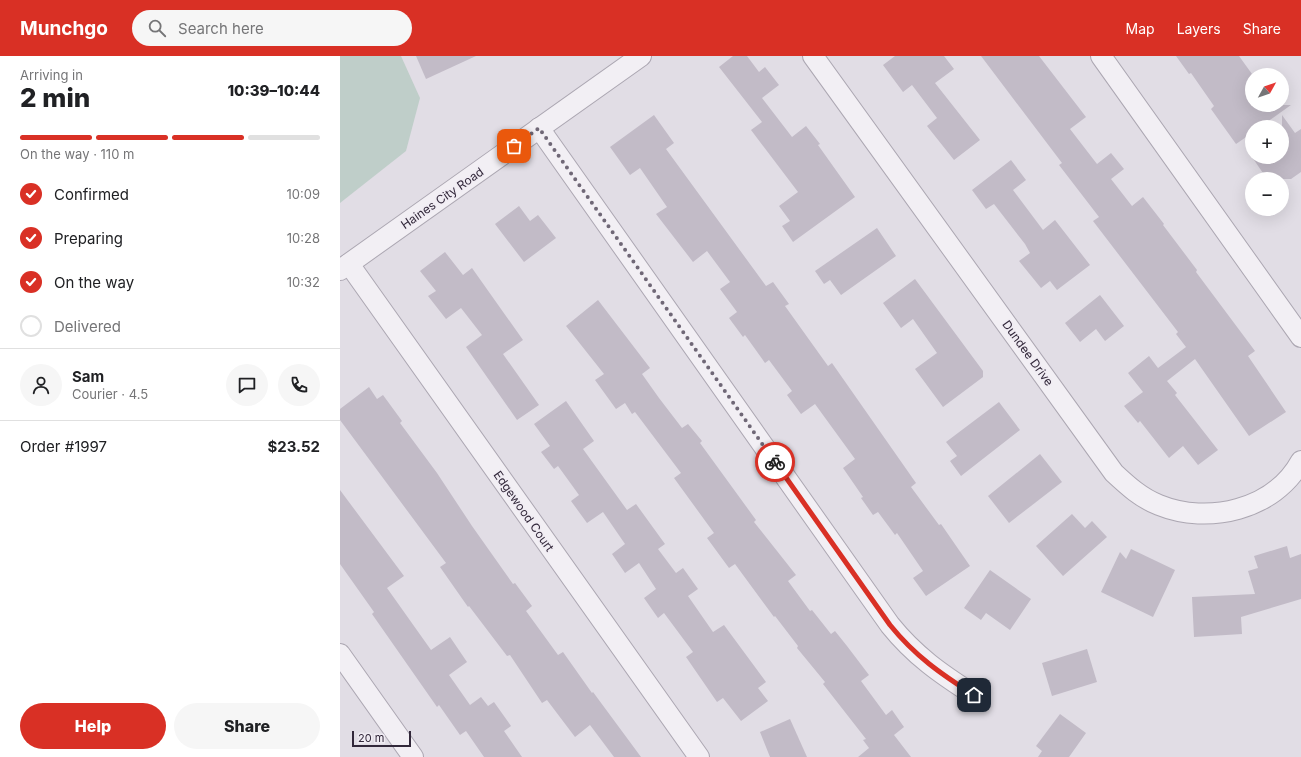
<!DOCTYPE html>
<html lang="en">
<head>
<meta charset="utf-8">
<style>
	:root { --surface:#fff; --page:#f6f6f6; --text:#202124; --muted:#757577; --line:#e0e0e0; --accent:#d93025 }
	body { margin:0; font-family:Inter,sans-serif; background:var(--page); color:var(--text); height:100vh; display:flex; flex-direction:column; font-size:15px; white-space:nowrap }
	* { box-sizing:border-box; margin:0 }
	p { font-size:13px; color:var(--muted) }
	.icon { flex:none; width:22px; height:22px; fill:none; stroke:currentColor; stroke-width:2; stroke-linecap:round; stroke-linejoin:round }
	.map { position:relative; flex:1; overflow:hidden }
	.side { display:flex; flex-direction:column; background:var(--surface); width:340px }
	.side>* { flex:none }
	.needle { width:26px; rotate:50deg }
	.tools { position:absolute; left:905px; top:12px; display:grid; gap:8px }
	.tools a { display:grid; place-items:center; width:44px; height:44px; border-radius:50%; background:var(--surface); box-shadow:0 4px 16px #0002; font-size:20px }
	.scale { position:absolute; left:12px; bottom:10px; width:59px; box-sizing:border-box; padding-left:4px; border:2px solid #32283a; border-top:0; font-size:11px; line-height:14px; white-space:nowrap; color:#32283a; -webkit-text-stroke:3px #f0ecf3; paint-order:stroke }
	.pin { position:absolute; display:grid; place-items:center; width:34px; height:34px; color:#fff; margin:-17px; border-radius:8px; box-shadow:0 2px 6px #0006 }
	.courier { position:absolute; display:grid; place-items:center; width:40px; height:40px; margin:-20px; border:3px solid #d93025; border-radius:50%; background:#fff; color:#222; box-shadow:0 1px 5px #0007 }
	.overview em { font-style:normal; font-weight:800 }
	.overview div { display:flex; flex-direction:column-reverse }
	.overview { display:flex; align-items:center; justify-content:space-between; height:68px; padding:0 20px }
	h1 { font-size:26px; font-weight:800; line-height:30px }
	.bar { display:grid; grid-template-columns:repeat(4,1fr); gap:6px 4px; align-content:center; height:48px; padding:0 20px }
	.bar i { height:5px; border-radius:3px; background:var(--line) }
	.bar .active { background:var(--accent) }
	.bar p { grid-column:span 4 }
	.line { display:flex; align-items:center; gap:10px; padding:0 20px; border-top:1px solid var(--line) }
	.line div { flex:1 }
	.round { display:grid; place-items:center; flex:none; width:42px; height:42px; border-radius:21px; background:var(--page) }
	ol { padding:0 20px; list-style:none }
	li { display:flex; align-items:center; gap:12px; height:44px }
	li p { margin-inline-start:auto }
	li .icon { padding:4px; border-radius:50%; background:var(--accent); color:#fff; stroke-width:4 }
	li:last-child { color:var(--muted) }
	li i { width:22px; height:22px; border:2px solid var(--line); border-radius:50% }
	.cta { display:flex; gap:8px; margin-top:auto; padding:8px 20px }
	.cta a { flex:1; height:46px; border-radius:24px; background:var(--accent); color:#fff; font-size:16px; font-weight:800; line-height:46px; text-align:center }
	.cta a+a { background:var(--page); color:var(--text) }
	header { display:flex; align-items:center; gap:24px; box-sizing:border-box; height:56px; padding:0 20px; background:var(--accent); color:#fff }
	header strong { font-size:19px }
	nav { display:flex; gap:22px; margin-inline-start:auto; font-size:14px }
	.search { width:280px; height:36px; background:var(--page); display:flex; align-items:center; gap:10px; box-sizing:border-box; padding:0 14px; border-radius:22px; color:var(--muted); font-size:15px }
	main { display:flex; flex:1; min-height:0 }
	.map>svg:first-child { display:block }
	.green { fill:#bfcec9 }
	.building { fill:#c2bbc7 }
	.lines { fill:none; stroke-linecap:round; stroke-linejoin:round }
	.minor-casing { stroke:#aca7b2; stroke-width:22 }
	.minor { stroke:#f2eff4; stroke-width:20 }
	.done { stroke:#6f6776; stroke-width:4; stroke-dasharray:0 7.2 }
	.route { stroke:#d93025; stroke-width:5 }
	.labels { text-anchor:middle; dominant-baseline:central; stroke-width:3; stroke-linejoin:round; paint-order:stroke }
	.street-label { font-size:12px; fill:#32283a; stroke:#f0ecf3 }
</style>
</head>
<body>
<header>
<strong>Munchgo</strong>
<div class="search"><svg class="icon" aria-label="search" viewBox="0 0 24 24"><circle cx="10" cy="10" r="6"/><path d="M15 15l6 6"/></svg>Search here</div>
<nav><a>Map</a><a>Layers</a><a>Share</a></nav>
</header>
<main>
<section class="side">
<div class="overview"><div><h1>2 min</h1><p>Arriving in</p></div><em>10:39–10:44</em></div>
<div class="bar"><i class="active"></i><i class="active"></i><i class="active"></i><i></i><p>On the way · 110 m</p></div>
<ol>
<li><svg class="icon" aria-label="check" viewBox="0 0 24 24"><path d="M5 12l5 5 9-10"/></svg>Confirmed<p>10:09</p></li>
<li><svg class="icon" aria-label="check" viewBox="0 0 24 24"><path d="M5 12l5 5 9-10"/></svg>Preparing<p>10:28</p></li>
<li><svg class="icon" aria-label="check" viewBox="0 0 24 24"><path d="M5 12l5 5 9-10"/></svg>On the way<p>10:32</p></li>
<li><i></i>Delivered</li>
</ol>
<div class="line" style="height:72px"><a class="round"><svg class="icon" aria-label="person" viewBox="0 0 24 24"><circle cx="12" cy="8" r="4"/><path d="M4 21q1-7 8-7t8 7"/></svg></a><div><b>Sam</b><p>Courier · 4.5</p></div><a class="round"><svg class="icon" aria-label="chat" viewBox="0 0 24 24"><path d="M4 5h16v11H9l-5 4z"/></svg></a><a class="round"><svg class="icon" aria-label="phone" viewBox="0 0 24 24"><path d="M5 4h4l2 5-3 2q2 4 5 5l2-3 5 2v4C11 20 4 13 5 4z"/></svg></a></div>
<div class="line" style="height:52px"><div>Order #1997</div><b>$23.52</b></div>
<div class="cta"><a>Help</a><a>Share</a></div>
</section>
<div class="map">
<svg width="961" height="701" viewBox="0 0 961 701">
	<rect width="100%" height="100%" fill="#e1dde5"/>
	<path class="green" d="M0 0H61L80 42 66 95 0 147Z"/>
	<g class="building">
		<path d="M76 0H136L86 23Z"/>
		<path d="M393 0H407L419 16 425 11 439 29 422 42 452 81 466 70 480 88 478 89 515 141 453 186 442 170 450 165 439 150 458 136 411 74 422 66 379 11Z"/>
		<path d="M555 0H604L614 13 595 27 640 84 614 104 587 70 597 62 572 29 563 36 543 9Z"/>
		<path d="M641 0H699L746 61 730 73 757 108 771 97 784 113 771 123 792 150 803 141 824 168 823 169 857 214 856 216 915 295 908 300 946 356 909 380 855 303 827 325 837 337 835 339 878 394 858 409 843 390 829 402 800 365 798 367 784 350 803 336 788 317 809 300 818 312 846 291 836 278 838 276 753 165 759 161 719 109 722 107Z"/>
		<path d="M836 0H899L912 18V49H951L920 71H912V77L896 88 871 53 874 50 851 17 849 18Z"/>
		<path d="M314 59 334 87 326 93 426 230 433 226 449 248 445 250 488 310 492 307 576 427 571 431 599 469 601 468 630 510 586 540 573 522 583 515 557 477 555 479 538 456 533 459 521 442 523 441 503 412 515 403 475 348 461 358 447 339 452 335 429 304 425 307 405 279 403 281 389 262 397 256 380 233 390 226 367 195 353 206 316 158 327 151 300 112 290 119 270 91Z"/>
		<path d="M942 59 955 77 961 73V116L951 123H927L912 101H942Z"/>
		<path d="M671 104 686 124 673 134 703 174 715 164 750 209 717 234 710 225 701 232 679 205 690 197 685 188 654 148 646 153 632 134Z"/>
		<path d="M179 150 190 165 198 159 216 182 184 206 155 168Z"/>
		<path d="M537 172 556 200 501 239 490 224 484 228 475 215Z"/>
		<path d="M105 196 123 219 132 212 183 284 163 298 199 349 177 364 126 291 142 279 121 252 106 263 88 240 96 235 80 215Z"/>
		<path d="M575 223 643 315V321L603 351 575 313 597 297 573 263 561 272 543 247Z"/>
		<path d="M760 239 784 270 765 285 756 273 740 286 725 267Z"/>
		<path d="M258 244 310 312 302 318 319 342 342 372 348 368 362 385 360 387 416 464 414 466 456 519 448 525 470 555 472 554 491 578 495 575 507 590 529 619 521 625 546 659 552 654 564 671 554 679 571 701H518L529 692 523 684 526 683 483 628 485 626 457 592 458 590 435 560 434 561 395 508 389 512 367 482 374 477 334 422 341 417 295 356 292 358 285 347 276 353 255 324 264 318 226 270Z"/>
		<path d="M29 331 37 343 43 339 62 365 60 367 97 417 132 470 173 528 175 527 192 550 186 555 218 599 223 596 252 637 253 636 301 701H274L250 669 235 681 207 644 202 647 170 599 167 600 129 550 128 551 100 511 106 507 0 364V353Z"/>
		<path d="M226 345 254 385 243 393 287 454 296 448 325 488 318 493 336 517 343 512 358 533 348 540 373 576 384 569 426 626 418 632 428 645 401 665 383 642 377 646 346 601 353 596 324 557 318 562 304 542 316 533 299 507 285 517 272 498 285 488 263 456 247 467 231 445 239 439 218 410 214 413 201 396 210 390 194 368Z"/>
		<path d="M659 346 680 374 621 420 610 405 617 400 606 386Z"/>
		<path d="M700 398 722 426 669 467 648 440Z"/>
		<path d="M0 434 64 520 47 532 91 594 110 581 127 606 109 619 130 649 141 641 148 650 154 646 171 670 164 675 182 701H144L126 675 120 679 99 649 97 651 32 558 34 556 0 508Z"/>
		<path d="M732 458 745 472 752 465 767 481 723 520 696 490Z"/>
		<path d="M947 490 950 502 961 498V543L901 561 902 578 854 581 852 541 915 538 908 515 918 512 914 500Z"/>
		<path d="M791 493 835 514 813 561 761 536 780 496 786 503Z"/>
		<path d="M650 514 691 543 670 574 646 557 641 564 624 552Z"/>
		<path d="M747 593 757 626 712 640 702 607Z"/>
		<path d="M720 658 746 677 729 701H698L702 695 696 690Z"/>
		<path d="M450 663 467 701H430L420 676Z"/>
	</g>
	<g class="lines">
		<defs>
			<g id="minor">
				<path d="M473 0 774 417C788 430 801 442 819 449 868 469 934 454 961 405"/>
				<path d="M761 0 961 281"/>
				<path d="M199 72 550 569C575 600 601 618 634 639"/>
				<path d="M9 208 359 701"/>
				<path d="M0 214 301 0"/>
				<path d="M0 598 73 701"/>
			</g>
		</defs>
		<use href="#minor" class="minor-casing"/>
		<use href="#minor" class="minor"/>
	</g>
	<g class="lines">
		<path class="done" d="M174 90 199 72 435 406"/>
		<path class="route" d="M435 406 550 569C575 600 601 618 634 639"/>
	</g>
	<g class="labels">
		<g class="street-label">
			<text transform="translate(102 142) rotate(-35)">Haines City Road</text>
			<text transform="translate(688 297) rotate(54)">Dundee Drive</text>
			<text transform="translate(184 455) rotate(55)">Edgewood Court</text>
		</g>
	</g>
</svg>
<div class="tools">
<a><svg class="needle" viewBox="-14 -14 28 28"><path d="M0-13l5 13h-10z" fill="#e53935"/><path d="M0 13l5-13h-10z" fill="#757577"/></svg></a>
<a>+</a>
<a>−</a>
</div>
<div class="scale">20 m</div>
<div class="pin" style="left:174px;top:90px;background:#ea580c"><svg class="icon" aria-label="bag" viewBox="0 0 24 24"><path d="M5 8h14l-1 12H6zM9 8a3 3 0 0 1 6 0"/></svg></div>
<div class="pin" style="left:634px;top:639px;background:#1f2937"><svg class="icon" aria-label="home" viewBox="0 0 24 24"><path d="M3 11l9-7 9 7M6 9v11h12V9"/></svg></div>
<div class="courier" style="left:435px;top:406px"><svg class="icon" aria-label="bike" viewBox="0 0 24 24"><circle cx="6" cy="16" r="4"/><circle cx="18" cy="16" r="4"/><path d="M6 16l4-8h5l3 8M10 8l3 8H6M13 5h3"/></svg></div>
</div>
</main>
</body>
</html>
